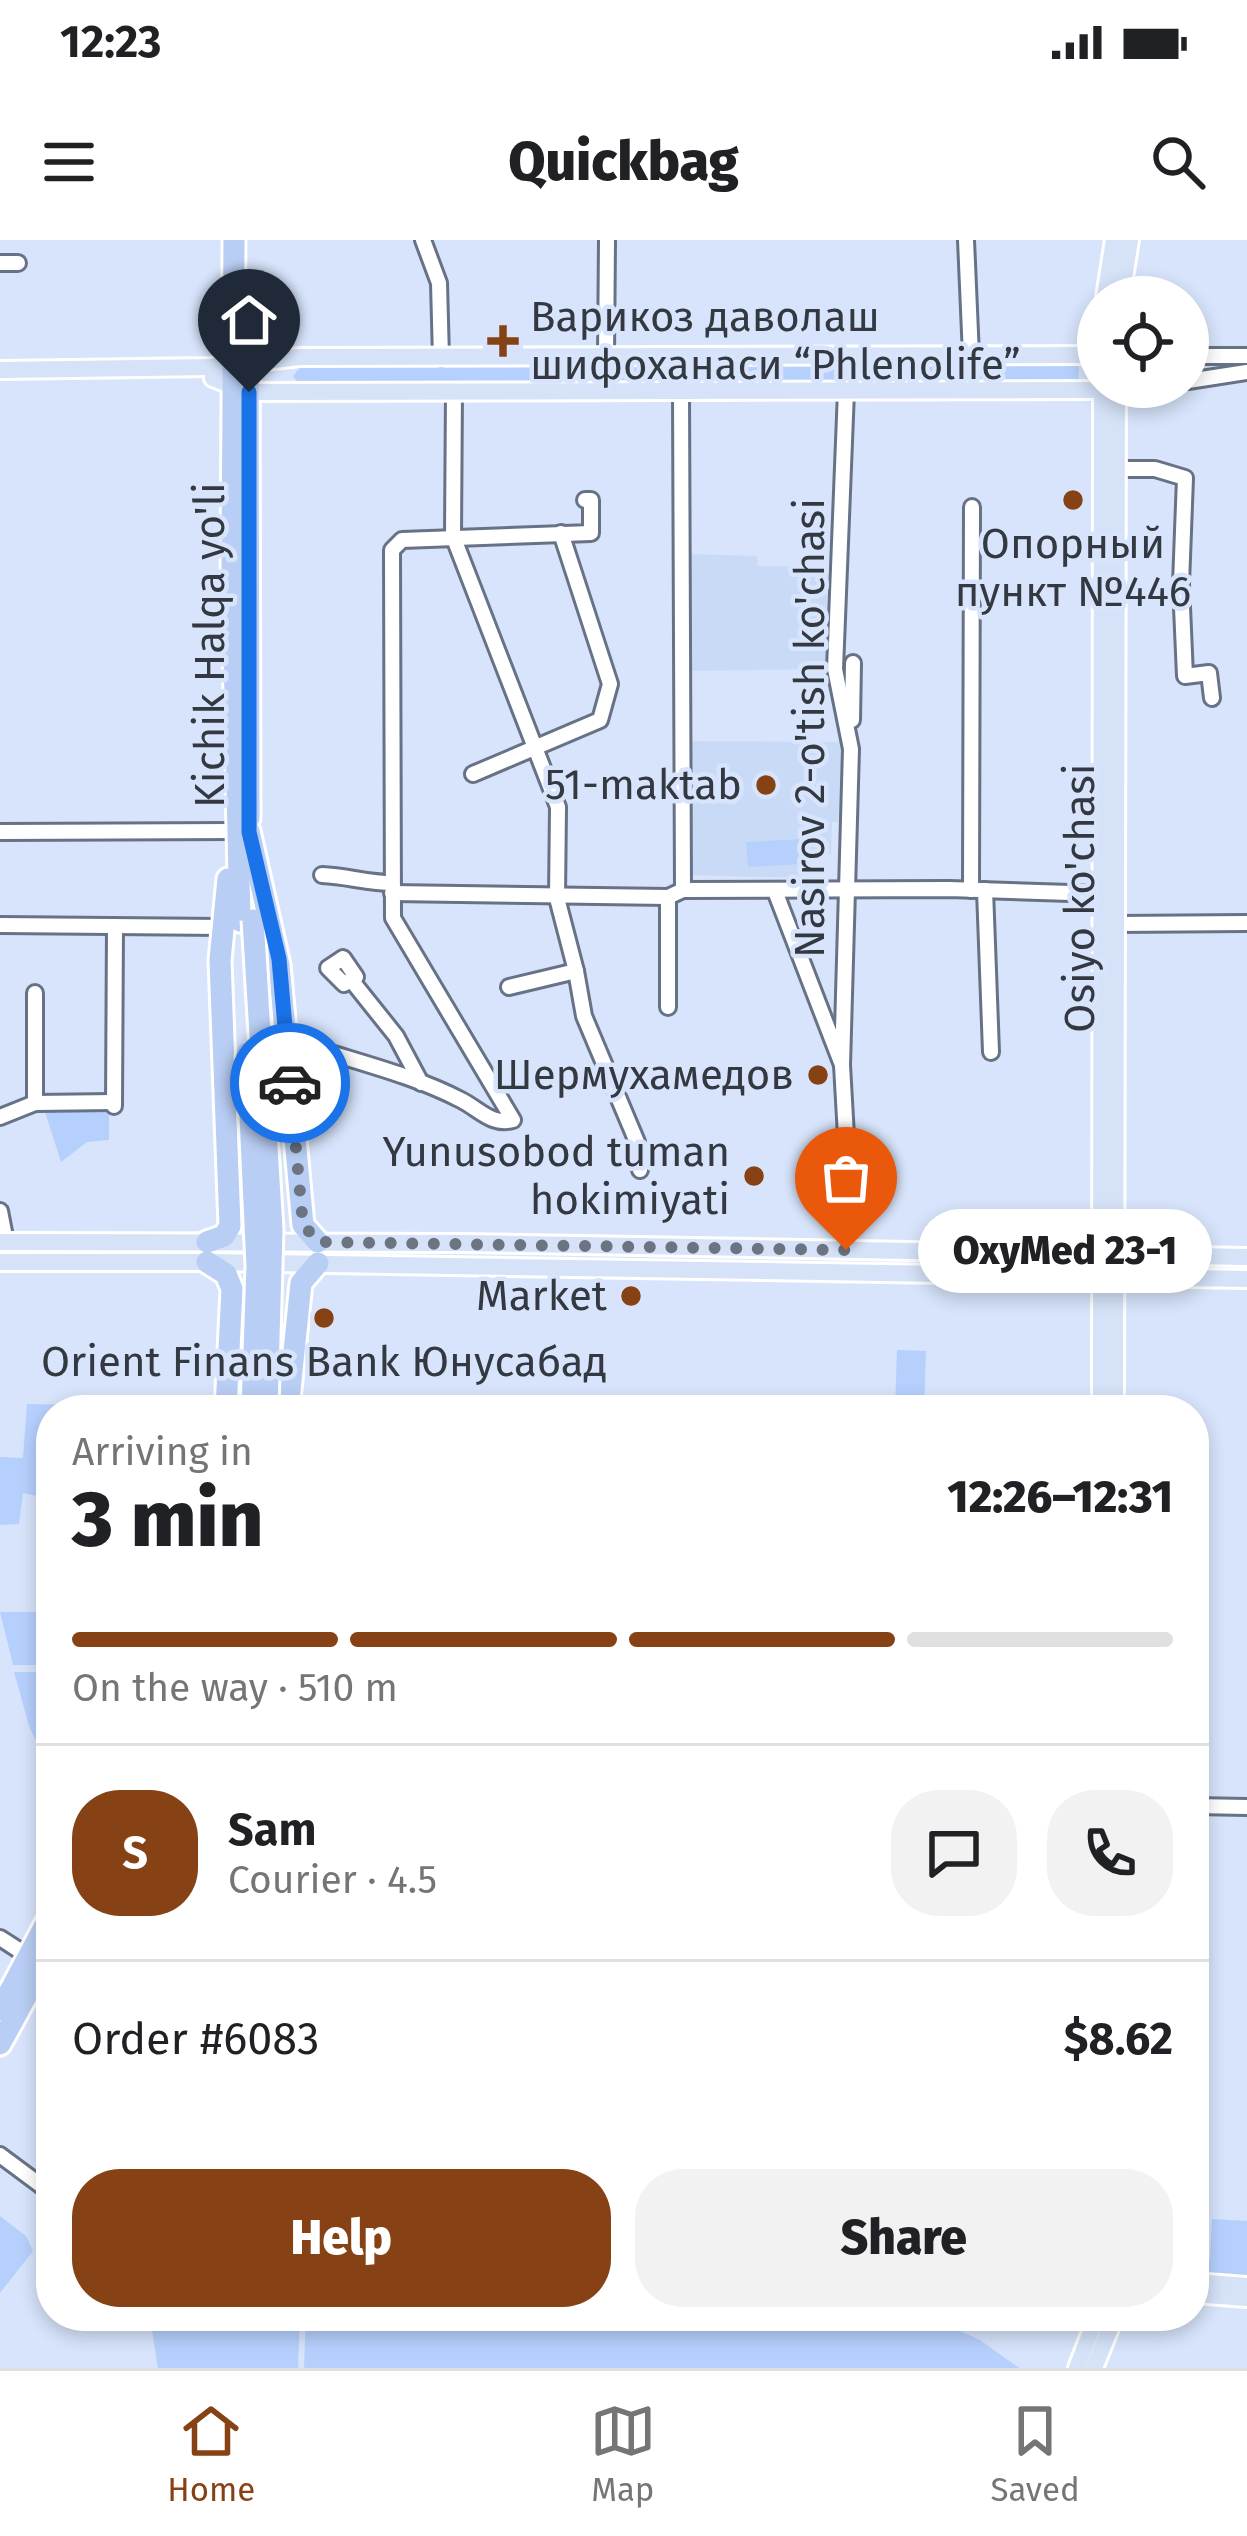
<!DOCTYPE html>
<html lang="en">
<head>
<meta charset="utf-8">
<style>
	:root { --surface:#fff; --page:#f2f2f2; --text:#202124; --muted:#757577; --line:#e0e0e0; --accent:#864214 }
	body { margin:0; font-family:"Fira Sans",sans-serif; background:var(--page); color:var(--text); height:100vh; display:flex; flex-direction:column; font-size:45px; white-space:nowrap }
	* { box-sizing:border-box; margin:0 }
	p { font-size:39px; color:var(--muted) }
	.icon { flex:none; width:66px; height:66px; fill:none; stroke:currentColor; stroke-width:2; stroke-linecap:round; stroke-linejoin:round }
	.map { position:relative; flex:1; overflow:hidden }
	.sheet { position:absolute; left:36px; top:1155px; width:1173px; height:936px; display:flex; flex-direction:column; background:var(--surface); border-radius:48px; box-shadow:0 6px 18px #0003 }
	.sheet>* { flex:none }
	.controls { position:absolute; left:1077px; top:36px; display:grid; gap:24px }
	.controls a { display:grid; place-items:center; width:132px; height:132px; border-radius:50%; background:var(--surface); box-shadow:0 6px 18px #0003; font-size:60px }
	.pin { position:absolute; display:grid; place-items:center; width:102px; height:102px; color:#fff; margin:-123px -51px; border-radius:50% 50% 50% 0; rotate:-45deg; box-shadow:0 0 12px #0007 }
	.pin .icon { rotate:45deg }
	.courier { position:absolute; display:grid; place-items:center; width:120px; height:120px; margin:-60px; border:9px solid #1a73e8; border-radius:50%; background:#fff; color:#222; box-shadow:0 3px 15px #0007 }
	.bubble { position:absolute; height:84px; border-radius:42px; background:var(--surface); box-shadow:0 6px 18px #0003; font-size:39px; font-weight:800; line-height:84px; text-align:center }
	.headline em { font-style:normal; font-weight:800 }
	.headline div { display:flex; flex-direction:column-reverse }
	.headline { display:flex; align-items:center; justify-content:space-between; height:204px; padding:0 36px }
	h1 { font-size:78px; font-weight:800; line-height:90px }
	.bar { display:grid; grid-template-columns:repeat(4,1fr); gap:18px 12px; align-content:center; height:144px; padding:0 36px }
	.bar i { height:15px; border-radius:9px; background:var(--line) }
	.bar .selected { background:var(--accent) }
	.bar p { grid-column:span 4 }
	.line { display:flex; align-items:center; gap:30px; padding:0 36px; border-top:3px solid var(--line) }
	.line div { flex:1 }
	.round { display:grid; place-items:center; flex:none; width:126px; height:126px; border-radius:48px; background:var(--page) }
	.primary-button { display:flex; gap:24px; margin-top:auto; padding:24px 36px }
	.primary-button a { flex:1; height:138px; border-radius:48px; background:var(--accent); color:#fff; font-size:48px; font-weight:800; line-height:138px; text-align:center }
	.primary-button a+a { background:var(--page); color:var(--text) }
	.status { display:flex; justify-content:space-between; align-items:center; height:84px; padding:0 60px; background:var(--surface); direction:ltr }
	.status svg { height:33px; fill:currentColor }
	header { display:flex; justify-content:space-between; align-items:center; height:156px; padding:0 36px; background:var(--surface); font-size:54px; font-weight:800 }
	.dock { display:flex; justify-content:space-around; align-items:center; height:168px; border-top:3px solid var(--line); background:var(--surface); font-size:33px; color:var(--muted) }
	.dock a { display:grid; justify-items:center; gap:6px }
	.dock .selected { color:var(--accent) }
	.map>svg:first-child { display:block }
	.built { fill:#c9daf7 }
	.green { fill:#b6d0fd }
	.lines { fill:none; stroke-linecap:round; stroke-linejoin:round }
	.minor-casing { stroke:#677286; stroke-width:20 }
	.major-casing { stroke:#fff; stroke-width:22 }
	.highway-casing { stroke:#fff; stroke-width:27 }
	.minor { stroke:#fff; stroke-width:14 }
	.major { stroke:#d5e2f8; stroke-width:16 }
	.highway { stroke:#b9cef4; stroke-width:21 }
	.highway-bridge-casing { stroke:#fff; stroke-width:27; stroke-linecap:butt }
	.highway-bridge { stroke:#b9cef4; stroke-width:21 }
	.done { stroke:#6c7482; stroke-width:12; stroke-dasharray:0 21.6 }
	.route { stroke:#1a73e8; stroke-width:15 }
	.poi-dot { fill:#864214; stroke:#d7e4fb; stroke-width:4.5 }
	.labels { text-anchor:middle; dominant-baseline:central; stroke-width:9; stroke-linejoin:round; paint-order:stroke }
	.poi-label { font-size:42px; fill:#333841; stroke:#d7e4fb; text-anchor:end }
	.street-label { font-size:42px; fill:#333841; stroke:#d7e4fb }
</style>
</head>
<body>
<div class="status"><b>12:23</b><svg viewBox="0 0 49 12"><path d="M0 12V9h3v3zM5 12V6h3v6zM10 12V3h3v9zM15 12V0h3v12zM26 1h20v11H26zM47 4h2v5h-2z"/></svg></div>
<header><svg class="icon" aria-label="menu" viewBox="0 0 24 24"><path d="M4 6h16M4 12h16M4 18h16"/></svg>Quickbag<svg class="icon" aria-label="search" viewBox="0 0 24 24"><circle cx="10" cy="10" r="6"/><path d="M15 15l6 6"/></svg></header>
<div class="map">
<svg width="1247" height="2128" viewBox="0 0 1247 2128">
	<rect width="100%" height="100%" fill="#d7e4fb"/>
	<g class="built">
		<path d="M688 314 757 316 758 326 828 327 825 429 686 431Z"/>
		<path d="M691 501 843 502 841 582H832L831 614H807L806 638 690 635Z"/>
	</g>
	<g class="green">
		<path d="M764 121 1072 122 1079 125 1078 144 771 140 756 144H686V125Z"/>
		<path d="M302 125H672V144L301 146 293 136Z"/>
		<path d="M801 599 803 624 748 627 746 602Z"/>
		<path d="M45 872H109V900L87 902 61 922Z"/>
		<path d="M897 1110 926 1111 924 1170 895 1169Z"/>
		<path d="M27 1164 140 1166 139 1170H51V1259L23 1253 19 1284 0 1285V1217L23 1218Z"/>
		<path d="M0 1372H51V1425H13Z"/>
		<path d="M14 1432H51L50 1527 30 1489Z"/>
		<path d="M0 1976 26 1996 33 2011 0 2053Z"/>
		<path d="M1212 1979 1247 1981V2037L1194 2034V2024L1210 2019Z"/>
		<path d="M135 2076H300L298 2128H158L152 2090Z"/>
		<path d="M306 2076H927L980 2100 1019 2128H304Z"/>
	</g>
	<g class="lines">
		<defs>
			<g id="minor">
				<path d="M423 0 439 43 441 118"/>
				<path d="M966 0 971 116"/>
				<path d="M0 23H18"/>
				<path d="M1188 116H1247"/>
				<path d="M606 118 607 0"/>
				<path d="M1188 141 1247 132"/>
				<path d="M1117 150 1145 147"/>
				<path d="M454 151 453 296 558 567 557 658 576 731 584 776 637 902 640 930"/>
				<path d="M681 151 683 650"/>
				<path d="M1117 229H1155L1185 238 1181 344 1185 436 1209 433 1212 458"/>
				<path d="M852 480 853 423"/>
				<path d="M473 534 600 480 610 444 561 293"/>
				<path d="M0 592 235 591"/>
				<path d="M322 635C347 636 368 643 392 643"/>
				<path d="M971 650 972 267"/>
				<path d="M985 650 991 812"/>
				<path d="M775 651 842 825 847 914"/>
				<path d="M392 653 668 657 683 650 949 649 1101 654"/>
				<path d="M1116 684 1247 683"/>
				<path d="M0 685 222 687"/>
				<path d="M343 718 356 737 344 744 328 728Z"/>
				<path d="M352 741 396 796 421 843"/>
				<path d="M509 747 576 731"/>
				<path d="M35 753V863"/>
				<path d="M668 767V657"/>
				<path d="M288 806 305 805C357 822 413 835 461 860 479 869 492 886 513 880L393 678 392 310 402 300 591 293V260H585"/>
				<path d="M842 825 851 509 835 429 846 151"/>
				<path d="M114 866 115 686"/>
				<path d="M0 877 35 863 114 862"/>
				<path d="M0 971 6 1002"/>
				<path d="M1194 1566 1247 1567"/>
				<path d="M0 1698 28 1716"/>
				<path d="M0 1915 51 1953"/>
			</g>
			<g id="major">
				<path d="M1105 57 1114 0"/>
				<path d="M1121 57 1130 0"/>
				<path d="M0 130 211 127 300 117 1098 115"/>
				<path d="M213 138 249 152 1110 150"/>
				<path d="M0 1002 464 1003 1247 1017"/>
				<path d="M0 1022H207L1247 1039"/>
				<path d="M1101 1170 1102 147"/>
				<path d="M1115 1170 1117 147"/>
				<path d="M1194 2042 1247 2046"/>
				<path d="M1194 2054 1247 2058"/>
				<path d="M1077 2128 1097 2076"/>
				<path d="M1094 2128 1115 2076"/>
			</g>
			<g id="highway">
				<path d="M234 0 232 321 240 681"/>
				<path d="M248 81 249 578"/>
				<path d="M249 591 279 725 303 985 318 1002"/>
				<path d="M207 1002 224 996 230 986 220 720 228 639"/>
				<path d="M207 1022 226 1034 232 1049 226 1170"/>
				<path d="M288 1170 301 1043 318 1023"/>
				<path d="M0 1770 51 1674"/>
				<path d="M0 1804 51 1711"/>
			</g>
		</defs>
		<use href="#minor" class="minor-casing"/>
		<use href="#major" class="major-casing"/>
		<use href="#highway" class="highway-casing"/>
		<use href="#minor" class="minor"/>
		<use href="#major" class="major"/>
		<use href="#highway" class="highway"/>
		<defs>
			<g id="highway-bridge">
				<path d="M253 680 272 989 267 1170"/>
				<path d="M247 813 257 1026 252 1170"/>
			</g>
		</defs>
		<use href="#highway-bridge" class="highway-bridge-casing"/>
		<use href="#highway-bridge" class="highway-bridge"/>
	</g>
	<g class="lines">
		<path class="done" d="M290 843 303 985 319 1002 846 1010"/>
		<path class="route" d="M249 152V592L279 719 290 843"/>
	</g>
	<g class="poi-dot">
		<path d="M497 83h12v12h12v12h-12v12h-12v-12h-12v-12h12z"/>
		<circle cx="1073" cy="260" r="12"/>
		<circle cx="766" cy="545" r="12"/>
		<circle cx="818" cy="835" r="12"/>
		<circle cx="754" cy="936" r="12"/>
		<circle cx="631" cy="1056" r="12"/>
		<circle cx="324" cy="1078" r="12"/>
	</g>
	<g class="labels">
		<g class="poi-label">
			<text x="530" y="77" text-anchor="start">Варикоз даволаш<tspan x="530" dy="48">шифоханаси “Phlenolife”</tspan></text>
			<text x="1073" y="304" text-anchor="middle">Опорный<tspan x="1073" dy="48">пункт №446</tspan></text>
			<text x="742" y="545">51-maktab</text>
			<text x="794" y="835">Шермухамедов</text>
			<text x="730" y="912">Yunusobod tuman<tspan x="730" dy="48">hokimiyati</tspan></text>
			<text x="607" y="1056">Market</text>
			<text x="324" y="1122" text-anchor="middle">Orient Finans Bank Юнусабад</text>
		</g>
		<g class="street-label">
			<text transform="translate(210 405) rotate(-90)">Kichik Halqa yo'li</text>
			<text transform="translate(810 488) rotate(-90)">Nasirov 2-o'tish ko'chasi</text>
			<text transform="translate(1080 658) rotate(-90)">Osiyo ko'chasi</text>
		</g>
	</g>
</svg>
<div class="controls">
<a><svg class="icon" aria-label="locate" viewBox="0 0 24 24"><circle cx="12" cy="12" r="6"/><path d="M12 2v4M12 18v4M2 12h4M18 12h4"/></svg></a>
</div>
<div class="pin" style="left:846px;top:1010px;background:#ea580c"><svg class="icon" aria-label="bag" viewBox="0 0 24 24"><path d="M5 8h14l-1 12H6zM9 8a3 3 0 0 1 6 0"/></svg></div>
<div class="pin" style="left:249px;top:152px;background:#1f2937"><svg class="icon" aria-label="home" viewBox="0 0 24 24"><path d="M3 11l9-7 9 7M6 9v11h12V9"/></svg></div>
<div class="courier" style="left:290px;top:843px"><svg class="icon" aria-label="car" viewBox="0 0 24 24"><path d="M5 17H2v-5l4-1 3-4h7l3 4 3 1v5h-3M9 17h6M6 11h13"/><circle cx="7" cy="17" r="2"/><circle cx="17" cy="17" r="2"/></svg></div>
<div class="bubble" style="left:918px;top:969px;width:294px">OxyMed 23-1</div>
<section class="sheet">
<div class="headline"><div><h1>3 min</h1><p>Arriving in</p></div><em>12:26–12:31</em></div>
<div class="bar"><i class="selected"></i><i class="selected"></i><i class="selected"></i><i></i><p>On the way · 510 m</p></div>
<div class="line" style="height:216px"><b class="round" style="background:var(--accent);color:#fff">S</b><div><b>Sam</b><p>Courier · 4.5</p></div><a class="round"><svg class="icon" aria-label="chat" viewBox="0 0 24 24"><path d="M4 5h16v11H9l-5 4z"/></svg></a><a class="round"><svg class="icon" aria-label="phone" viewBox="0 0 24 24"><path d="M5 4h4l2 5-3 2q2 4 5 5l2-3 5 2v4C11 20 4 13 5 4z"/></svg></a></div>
<div class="line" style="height:156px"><div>Order #6083</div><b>$8.62</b></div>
<div class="primary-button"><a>Help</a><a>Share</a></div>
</section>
</div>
<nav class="dock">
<a class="selected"><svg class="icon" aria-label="home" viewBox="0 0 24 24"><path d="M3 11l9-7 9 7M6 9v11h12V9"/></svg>Home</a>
<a><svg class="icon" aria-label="map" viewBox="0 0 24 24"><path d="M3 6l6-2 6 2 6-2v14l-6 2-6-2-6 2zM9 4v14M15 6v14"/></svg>Map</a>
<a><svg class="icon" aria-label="saved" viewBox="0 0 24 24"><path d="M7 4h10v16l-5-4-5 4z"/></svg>Saved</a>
</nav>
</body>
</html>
